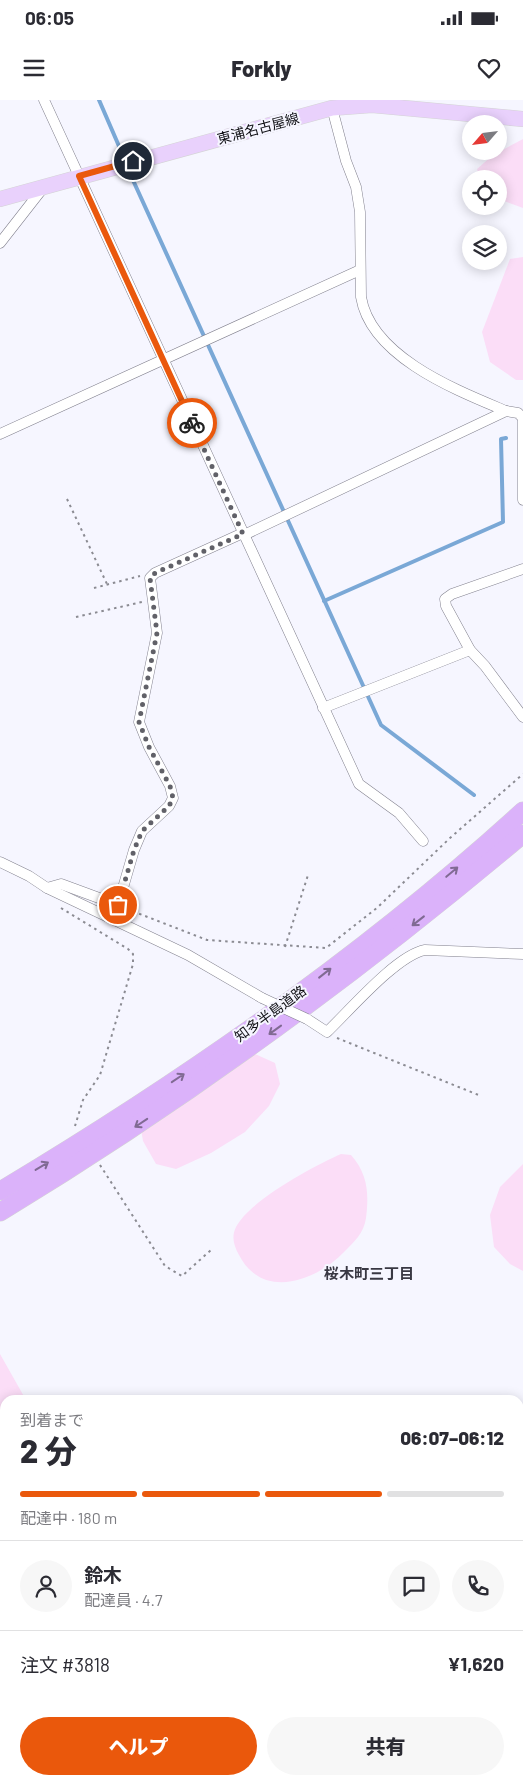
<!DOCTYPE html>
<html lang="ja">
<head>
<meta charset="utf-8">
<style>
	:root { --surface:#fff; --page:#f7f7f7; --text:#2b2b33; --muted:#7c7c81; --line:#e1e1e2; --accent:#ea580c }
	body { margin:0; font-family:Barlow,"Noto Sans JP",sans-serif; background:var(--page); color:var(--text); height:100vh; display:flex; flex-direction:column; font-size:19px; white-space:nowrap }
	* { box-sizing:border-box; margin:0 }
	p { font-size:16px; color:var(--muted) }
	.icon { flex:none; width:28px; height:28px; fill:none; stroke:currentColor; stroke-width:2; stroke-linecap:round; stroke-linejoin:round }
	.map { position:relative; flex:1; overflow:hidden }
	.details { position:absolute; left:0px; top:1295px; width:524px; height:390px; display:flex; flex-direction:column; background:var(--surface); border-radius:15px 15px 0 0; box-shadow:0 2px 12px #0003 }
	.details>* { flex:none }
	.needle { width:32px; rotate:242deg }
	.fabs { position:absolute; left:462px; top:15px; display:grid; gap:10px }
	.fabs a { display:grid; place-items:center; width:45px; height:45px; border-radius:50%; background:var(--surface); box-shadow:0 2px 12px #0003; font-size:25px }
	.pin { position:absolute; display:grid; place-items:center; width:42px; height:42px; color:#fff; margin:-21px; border:2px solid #fff; border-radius:50%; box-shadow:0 1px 5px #0007 }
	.courier { position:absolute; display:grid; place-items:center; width:50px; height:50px; margin:-25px; border:4px solid #ea580c; border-radius:50%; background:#fff; color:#222; box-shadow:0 1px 6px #0007 }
	.summary em { font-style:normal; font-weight:800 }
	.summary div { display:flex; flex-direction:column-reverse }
	.summary { display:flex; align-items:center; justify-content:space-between; height:85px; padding:0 20px }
	h1 { font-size:32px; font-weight:800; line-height:38px }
	.bar { display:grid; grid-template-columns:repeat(4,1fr); gap:8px 5px; align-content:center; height:60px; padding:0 20px }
	.bar i { height:6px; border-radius:4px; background:var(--line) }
	.bar .current { background:var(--accent) }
	.bar p { grid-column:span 4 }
	.line { display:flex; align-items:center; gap:12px; padding:0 20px; border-top:1px solid var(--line) }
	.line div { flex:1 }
	.round { display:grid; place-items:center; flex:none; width:52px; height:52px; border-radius:26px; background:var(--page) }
	.cta { display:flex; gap:10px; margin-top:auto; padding:10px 20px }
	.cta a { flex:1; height:58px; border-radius:30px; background:var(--accent); color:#fff; font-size:20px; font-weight:800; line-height:58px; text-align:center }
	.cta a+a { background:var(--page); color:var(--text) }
	.status { display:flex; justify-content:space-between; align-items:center; height:35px; padding:0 25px; background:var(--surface); direction:ltr }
	.status svg { height:14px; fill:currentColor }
	header { display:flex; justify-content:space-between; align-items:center; height:65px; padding:0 20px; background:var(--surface); font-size:22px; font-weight:800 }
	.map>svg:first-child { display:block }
	.green { fill:#fbddf7 }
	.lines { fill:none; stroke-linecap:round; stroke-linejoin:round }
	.stream { stroke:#7aa8d6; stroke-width:4 }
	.street-casing { stroke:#82818e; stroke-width:11 }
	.primary-casing { stroke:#d4d4d5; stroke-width:16 }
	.highway-casing { stroke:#d4d4d5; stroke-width:19 }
	.path { stroke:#8b8b92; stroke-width:2; stroke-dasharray:2.5 4; stroke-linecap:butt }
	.street { stroke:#fff; stroke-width:10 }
	.primary { stroke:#e9d1fc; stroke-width:15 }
	.highway { stroke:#dbb2fa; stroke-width:18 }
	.street-bridge-casing { stroke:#82818e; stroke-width:11; stroke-linecap:butt }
	.street-bridge { stroke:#fff; stroke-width:10 }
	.oneway { stroke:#806a93 }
	.done { stroke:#616168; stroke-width:5; stroke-dasharray:0 9 }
	.route { stroke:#ea580c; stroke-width:6 }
	.labels { text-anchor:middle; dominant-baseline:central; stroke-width:4; stroke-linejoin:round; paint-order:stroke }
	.street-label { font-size:14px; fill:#111116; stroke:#f6f6ff }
	.neighbourhood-label { font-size:15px; font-weight:bold; fill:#393843; stroke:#f6f6ff }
</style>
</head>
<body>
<div class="status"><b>06:05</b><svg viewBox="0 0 49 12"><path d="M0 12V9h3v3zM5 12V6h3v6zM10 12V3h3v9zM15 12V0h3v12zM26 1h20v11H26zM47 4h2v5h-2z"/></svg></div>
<header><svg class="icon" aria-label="menu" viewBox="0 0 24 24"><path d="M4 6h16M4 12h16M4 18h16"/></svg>Forkly<svg class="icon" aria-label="heart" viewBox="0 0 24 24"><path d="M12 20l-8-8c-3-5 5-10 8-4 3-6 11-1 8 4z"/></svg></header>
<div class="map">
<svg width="523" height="1685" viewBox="0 0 523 1685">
	<rect width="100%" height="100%" fill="#f6f6ff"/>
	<g class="green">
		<path d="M523 39V108L499 99V79H480L477 69 493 55Z"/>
		<path d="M523 157V280H516L490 262 482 232 510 159Z"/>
		<path d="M251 952 275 963 280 984 269 1006 245 1032 211 1053 176 1069 156 1064 143 1041 136 1000Z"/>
		<path d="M341 1054 351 1055C368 1074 369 1094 366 1118 364 1133 354 1142 344 1152 315 1182 262 1200 239 1155 234 1146 231 1137 236 1127 250 1100 314 1066 341 1054Z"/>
		<path d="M523 1064V1171L510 1164 494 1147 490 1115 500 1087Z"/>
		<path d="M0 1254 26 1300H5V1350L0 1347Z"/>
	</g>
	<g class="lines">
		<g class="stream">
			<path d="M99 0 125 60"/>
			<path d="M127 67 381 625 474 695"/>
			<path d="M324 501 503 422 501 339 506 338"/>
			<path d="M291 1685 305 1680"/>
		</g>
		<defs>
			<g id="street">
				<path d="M44 0 359 684 399 713 423 741"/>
				<path d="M332 8 346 61 356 87 360 112 361 197C371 257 456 290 506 311L518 313 523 318V400"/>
				<path d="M0 143 43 88"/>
				<path d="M0 334 360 170"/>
				<path d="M244 435 506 311"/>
				<path d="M523 469 452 494 445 499 446 506 470 550 485 566 523 617"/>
				<path d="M323 608 470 550"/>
				<path d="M0 762 29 776 47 788 188 855 262 898"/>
				<path d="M47 788 61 784 118 805 134 750 142 731 169 706 173 698 170 686 149 647 139 622 157 533 150 478 155 473 243 433"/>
				<path d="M307 919 327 932C350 910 397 855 425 850L523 854"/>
				<path d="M519 1326 523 1316"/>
				<path d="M0 1547 5 1557"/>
				<path d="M519 1655 523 1656"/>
				<path d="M66 1680 69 1685"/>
				<path d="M98 1685 108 1680"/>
				<path d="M240 1685 253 1680"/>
			</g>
			<path id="primary" d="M0 99 332 8 372 5 523 19"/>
			<g id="highway">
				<path d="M0 1091C184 981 364 856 523 711"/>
				<path d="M0 1112C185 1000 358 873 523 734"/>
			</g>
		</defs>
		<use href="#street" class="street-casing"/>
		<use href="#primary" class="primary-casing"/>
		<use href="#highway" class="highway-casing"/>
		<g class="path">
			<path d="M67 399 107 484"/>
			<path d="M94 488 140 476"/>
			<path d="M76 517 142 502"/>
			<path d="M61 808 128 849 133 854V864L100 975 83 1000 75 1026"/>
			<path d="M127 809 207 840 326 848 378 807 450 738 523 674"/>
			<path d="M285 847 308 775"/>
			<path d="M337 938 481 996"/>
			<path d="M100 1065 165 1166 182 1176 211 1150"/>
		</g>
		<use href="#street" class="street"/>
		<use href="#primary" class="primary"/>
		<use href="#highway" class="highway"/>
		<defs>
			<path id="street-bridge" d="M262 898 307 919"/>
		</defs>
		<use href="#street-bridge" class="street-bridge-casing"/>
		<use href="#street-bridge" class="street-bridge"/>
	</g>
	<defs><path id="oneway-shaft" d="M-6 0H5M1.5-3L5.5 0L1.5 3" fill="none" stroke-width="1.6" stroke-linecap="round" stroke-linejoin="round" transform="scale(1.25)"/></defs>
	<g class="oneway">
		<use href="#oneway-shaft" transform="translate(452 772) rotate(-40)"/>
		<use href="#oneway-shaft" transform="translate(418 821) rotate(142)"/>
		<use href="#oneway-shaft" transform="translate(325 873) rotate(-38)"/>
		<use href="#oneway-shaft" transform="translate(275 930) rotate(144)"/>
		<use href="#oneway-shaft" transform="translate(178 978) rotate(-34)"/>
		<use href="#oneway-shaft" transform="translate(141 1023) rotate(146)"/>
		<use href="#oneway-shaft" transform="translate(42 1066) rotate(-31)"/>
	</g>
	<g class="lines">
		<path class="done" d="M118 805 134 750 142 731 169 706 173 698 170 686 149 647 139 622 157 533 150 478 155 473 243 434 192 323"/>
		<path class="route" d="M133 61 79 76 192 323"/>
	</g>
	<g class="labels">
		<g class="street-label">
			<text transform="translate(258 28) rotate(-15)">東浦名古屋線</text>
			<text transform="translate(270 913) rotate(-36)">知多半島道路</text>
		</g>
		<g class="neighbourhood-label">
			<text x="369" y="1173">桜木町三丁目</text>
		</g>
	</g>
</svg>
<div class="fabs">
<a><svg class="needle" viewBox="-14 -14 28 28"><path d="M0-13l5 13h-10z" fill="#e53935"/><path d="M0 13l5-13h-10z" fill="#7c7c81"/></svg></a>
<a><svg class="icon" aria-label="locate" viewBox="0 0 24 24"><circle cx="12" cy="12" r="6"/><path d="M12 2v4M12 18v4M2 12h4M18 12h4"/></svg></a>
<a><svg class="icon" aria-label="layers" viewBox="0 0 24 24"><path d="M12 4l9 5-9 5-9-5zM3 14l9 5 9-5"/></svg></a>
</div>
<div class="pin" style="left:118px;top:805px;background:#ea580c"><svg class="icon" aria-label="bag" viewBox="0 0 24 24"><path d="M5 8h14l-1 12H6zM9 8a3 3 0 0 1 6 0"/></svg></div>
<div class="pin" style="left:133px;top:61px;background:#1f2937"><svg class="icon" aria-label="home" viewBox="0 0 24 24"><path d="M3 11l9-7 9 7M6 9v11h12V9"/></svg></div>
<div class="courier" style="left:192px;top:323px"><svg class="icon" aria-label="bike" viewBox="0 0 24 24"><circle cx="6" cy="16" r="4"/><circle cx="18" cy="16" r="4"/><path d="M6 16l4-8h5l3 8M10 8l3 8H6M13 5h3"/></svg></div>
<section class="details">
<div class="summary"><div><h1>2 分</h1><p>到着まで</p></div><em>06:07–06:12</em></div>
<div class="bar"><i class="current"></i><i class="current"></i><i class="current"></i><i></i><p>配達中 · 180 m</p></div>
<div class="line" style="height:90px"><a class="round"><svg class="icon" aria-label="person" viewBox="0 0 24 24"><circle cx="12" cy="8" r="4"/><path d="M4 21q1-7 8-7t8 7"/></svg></a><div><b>鈴木</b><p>配達員 · 4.7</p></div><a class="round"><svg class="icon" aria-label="chat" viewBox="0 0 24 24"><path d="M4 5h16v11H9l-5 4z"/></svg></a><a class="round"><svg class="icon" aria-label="phone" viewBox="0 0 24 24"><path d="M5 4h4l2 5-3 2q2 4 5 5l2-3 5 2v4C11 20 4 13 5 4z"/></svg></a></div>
<div class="line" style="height:65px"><div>注文 #3818</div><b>¥1,620</b></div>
<div class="cta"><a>ヘルプ</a><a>共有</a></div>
</section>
</div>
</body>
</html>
